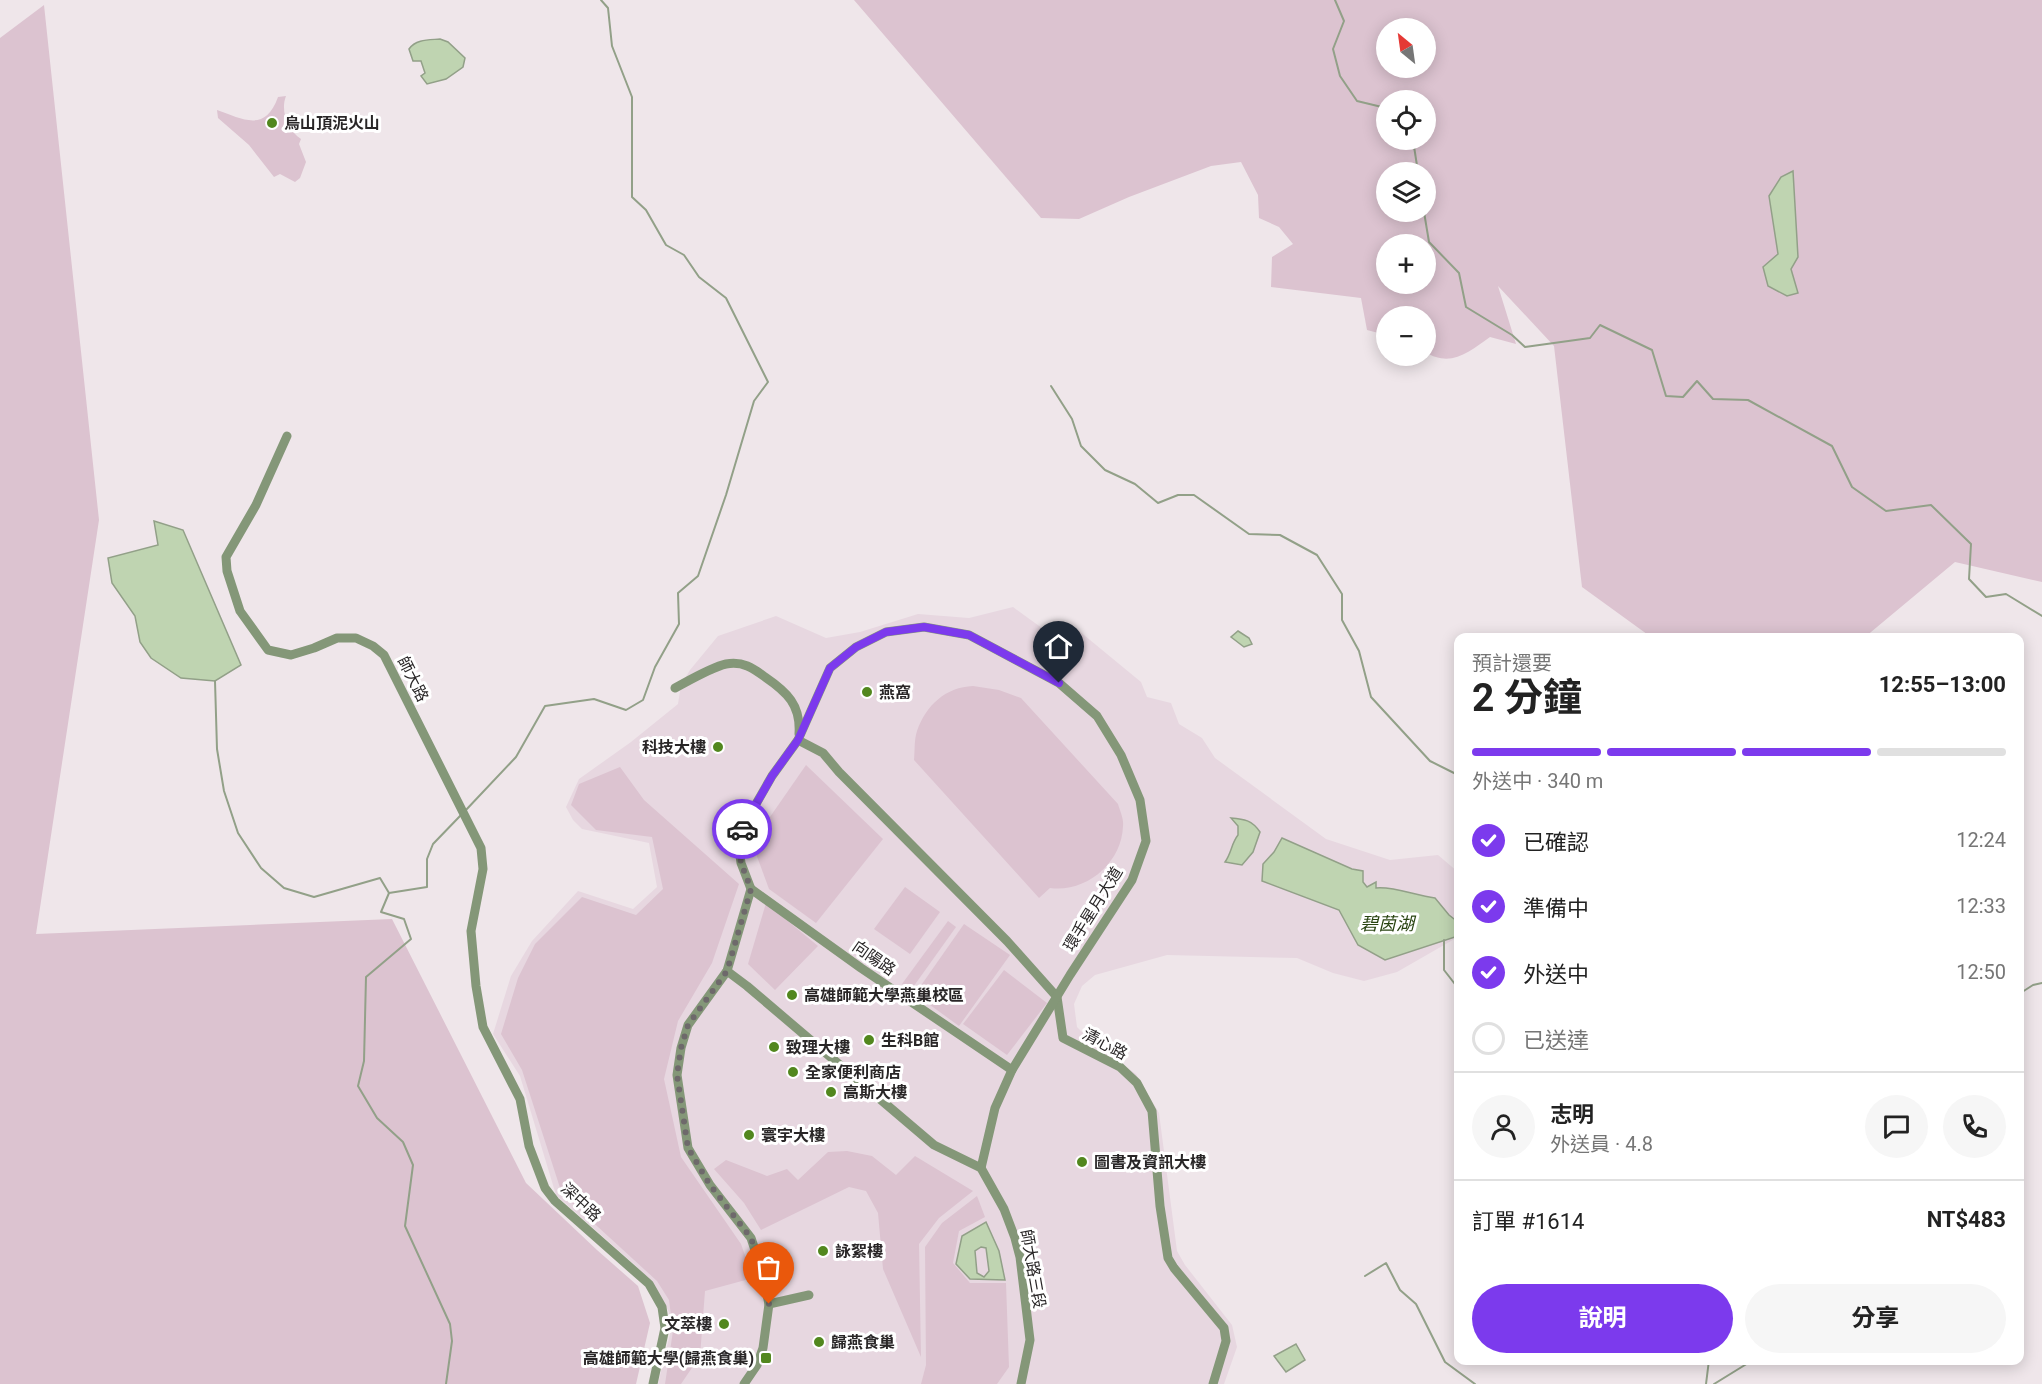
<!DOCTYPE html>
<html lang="zh-TW">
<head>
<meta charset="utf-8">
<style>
	:root { --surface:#fff; --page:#f6f6f6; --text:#222; --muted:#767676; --line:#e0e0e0; --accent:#7c3aed }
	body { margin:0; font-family:Roboto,"Noto Sans TC",sans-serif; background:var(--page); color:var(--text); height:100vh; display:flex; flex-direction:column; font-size:22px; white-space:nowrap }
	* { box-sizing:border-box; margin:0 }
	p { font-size:20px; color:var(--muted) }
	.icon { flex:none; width:33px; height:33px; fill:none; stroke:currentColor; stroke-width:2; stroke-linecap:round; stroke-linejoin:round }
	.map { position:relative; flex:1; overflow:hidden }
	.drawer { position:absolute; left:1454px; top:633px; width:570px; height:732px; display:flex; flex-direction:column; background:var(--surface); border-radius:12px; box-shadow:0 3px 15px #0003 }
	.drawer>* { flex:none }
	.needle { width:39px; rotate:331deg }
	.buttons { position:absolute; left:1376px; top:18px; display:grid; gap:12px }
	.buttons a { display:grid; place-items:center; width:60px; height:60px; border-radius:50%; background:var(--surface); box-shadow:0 3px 15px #0003; font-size:30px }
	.pin { position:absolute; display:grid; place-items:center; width:51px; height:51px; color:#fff; margin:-62px -26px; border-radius:50% 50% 50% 0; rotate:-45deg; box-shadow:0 0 6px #0007 }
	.pin .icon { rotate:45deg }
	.courier { position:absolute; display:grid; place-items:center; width:60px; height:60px; margin:-30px; border:4px solid #7c3aed; border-radius:50%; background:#fff; color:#222; box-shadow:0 2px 8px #0007 }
	.summary em { font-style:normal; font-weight:700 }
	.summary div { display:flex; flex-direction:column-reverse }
	.summary { display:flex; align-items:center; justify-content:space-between; height:102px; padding:0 18px }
	h1 { font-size:39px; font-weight:700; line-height:45px }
	.bar { display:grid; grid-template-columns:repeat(4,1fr); gap:9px 6px; align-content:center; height:72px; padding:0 18px }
	.bar i { height:8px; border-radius:4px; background:var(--line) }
	.bar .active { background:var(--accent) }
	.bar p { grid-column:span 4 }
	.line { display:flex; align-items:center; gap:15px; padding:0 18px; border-top:2px solid var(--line) }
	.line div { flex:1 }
	.round { display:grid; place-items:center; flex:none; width:63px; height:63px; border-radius:32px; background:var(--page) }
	ol { padding:0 18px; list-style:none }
	li { display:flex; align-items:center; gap:18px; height:66px }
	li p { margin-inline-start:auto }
	li .icon { padding:6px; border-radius:50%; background:var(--accent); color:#fff; stroke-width:4 }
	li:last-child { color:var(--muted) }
	li i { width:33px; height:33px; border:3px solid var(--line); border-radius:50% }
	.action { display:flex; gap:12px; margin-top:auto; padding:12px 18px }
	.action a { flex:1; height:69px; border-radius:36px; background:var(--accent); color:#fff; font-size:24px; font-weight:700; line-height:69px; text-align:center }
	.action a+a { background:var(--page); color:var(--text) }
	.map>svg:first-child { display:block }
	.built { fill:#e7d7e0 }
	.green { fill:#dcc3d0; fill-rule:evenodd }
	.water { fill:#bfd4b1; stroke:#92a088; stroke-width:1.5; fill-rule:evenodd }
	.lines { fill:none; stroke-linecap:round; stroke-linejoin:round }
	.stream { stroke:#92a088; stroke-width:2 }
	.street { stroke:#849778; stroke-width:9 }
	.done { stroke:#6e696b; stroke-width:6; stroke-dasharray:0 10.8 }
	.route { stroke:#7c3aed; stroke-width:8 }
	.poi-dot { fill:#52871e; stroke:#fff; stroke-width:2 }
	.labels { text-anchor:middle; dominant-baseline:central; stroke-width:6; stroke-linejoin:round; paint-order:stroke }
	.poi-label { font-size:16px; font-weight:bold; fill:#292627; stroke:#fff; text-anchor:start }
	.street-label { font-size:16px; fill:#292627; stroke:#fff }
	.water-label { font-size:18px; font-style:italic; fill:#284310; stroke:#fff }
</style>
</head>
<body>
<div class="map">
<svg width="2042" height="1384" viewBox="0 0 2042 1384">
	<rect width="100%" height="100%" fill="#efe6ea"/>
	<path class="built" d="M1013 607 1064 644 1073 626 1141 682 1147 697 1171 703 1179 724 1202 738 1215 758 1326 839 1390 860 1438 855 1458 872V937L1397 972 1364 981 1333 973 1297 958 1167 955 1095 975 1082 986 1074 1004 1077 1027 1097 1047 1136 1074 1159 1113 1177 1251 1185 1265 1232 1325 1237 1347 1224 1384H658L670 1334 669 1312 653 1284 636 1266 556 1195 520 1076 493 1034 511 976 532 941 578 891 633 909 657 887 649 843 582 829 573 820 566 807 579 779 631 742 678 704 681 685 690 670 718 636 776 616 826 638 860 632 918 614 969 618Z"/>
	<g class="green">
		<path d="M854 0H2042V582L1955 562 1865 637H1651L1582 587 1554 346 1498 286 1516 344 1490 337C1469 352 1451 368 1425 352V316H1386V335L1367 330 1361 298 1271 287 1272 257 1293 244 1279 227 1259 218 1258 195 1241 162 1211 166 1129 197 1079 219 1041 218ZM1386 28H1425V68H1386ZM1386 100H1425V140H1386ZM1386 172H1425V212H1386ZM1386 244H1425V284H1386Z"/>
		<path d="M44 5 99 520 36 934 392 919 526 1183 597 1250 638 1286 650 1323 636 1384H0V38Z"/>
		<path d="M286 96C280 111 288 130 301 139L299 144 306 162 300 178 295 182 280 174 274 177 249 145 218 118 217 110C243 119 265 133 278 97Z"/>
		<path d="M973 686 999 690 1021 698 1118 804C1120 811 1124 819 1123 826 1122 863 1086 893 1050 888L1039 898 914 760C915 750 914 740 917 731 926 705 946 687 973 686Z"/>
		<path d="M806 765 883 839 816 923 769 889 752 843Z"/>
		<path d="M620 767 644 800 739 884 712 963 678 1021 664 1079 681 1157 741 1244 753 1278 705 1291 700 1356 681 1384H665L673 1331 669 1300 657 1281 562 1194 522 1070 501 1034 518 978 535 944 582 897 636 915 663 889 652 837 596 830 571 805 579 784Z"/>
		<path d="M905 887 940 912 910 954 874 929Z"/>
		<path d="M766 903 818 946 775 990 748 964Z"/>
		<path d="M948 921 956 927 911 990 902 984Z"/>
		<path d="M964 924 1010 955 959 1026 915 994Z"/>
		<path d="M1004 970 1047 1003 1007 1055 963 1024Z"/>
		<path d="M847 1151 872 1156 896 1175 915 1156 973 1191 939 1218 919 1244 921 1357 883 1269 878 1213 866 1191 849 1187 761 1230 744 1203 714 1169 726 1160 767 1176 787 1169 798 1180 828 1152Z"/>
		<path d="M977 1196 985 1217 959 1231 953 1263 970 1283H1006L1009 1367 997 1384H921L926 1365 925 1247 942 1223Z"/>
	</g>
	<g class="water">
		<path d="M440 39 448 42 465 58 463 67 446 79 427 84 421 76 425 73 421 61H413L409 49C416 39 429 40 440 39Z"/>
		<path d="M1793 171 1798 257 1791 269 1798 293 1787 296 1768 286 1763 267 1778 254 1769 196 1781 177Z"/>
		<path d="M154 521 183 530 241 665 215 681 181 678 151 658 140 642 135 616 112 583 108 558 158 545Z"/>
		<path d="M1238 631 1249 638 1252 644 1244 647 1231 637Z"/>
		<path d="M1231 818C1244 819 1252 820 1260 832L1253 852 1242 865 1225 862C1232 852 1231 844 1238 835V826Z"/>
		<path d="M1282 838 1352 869 1363 871V882L1367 887 1376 882V888C1394 886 1416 896 1435 898L1449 915 1458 922V936L1385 960 1358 945 1339 910 1262 881 1263 864 1274 852Z"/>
		<path d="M986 1222 999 1251 1005 1280 970 1279 956 1264 962 1236ZM981 1247 986 1248 989 1271 984 1277 977 1273 975 1251Z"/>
		<path d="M1296 1344 1305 1360 1286 1372 1274 1356Z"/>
	</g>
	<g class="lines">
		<g class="stream">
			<path d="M1335 0 1344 21 1333 49 1340 76 1357 101 1386 108"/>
			<path d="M1413 140 1418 172"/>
			<path d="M1424 212 1429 242 1459 273 1466 307 1512 335 1525 347 1590 338 1600 325 1652 350 1666 396 1683 397 1697 381 1713 399 1748 400 1832 446 1852 487 1886 511 1931 505 1971 544 1969 579 1986 597 2006 594 2042 616"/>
			<path d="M1051 386 1072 419 1081 446 1105 470 1135 484 1158 503 1178 495H1194L1249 534 1280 535 1317 555 1342 594V620L1359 651 1371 697 1430 761 1458 775"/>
			<path d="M215 681 217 749 224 791 238 833 261 868 284 888 314 897 380 878 389 893"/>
			<path d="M465 811 516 757 545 706 594 699 626 710 643 700 655 667 679 624 678 593 698 576 726 495 754 401 768 382 726 298 699 277 684 255 666 245 646 210 632 197V97L612 46 608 8 601 0"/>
			<path d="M1444 940V970L1458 988"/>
			<path d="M2019 994 2033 985 2042 983"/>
			<path d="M1365 1276 1386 1263 1400 1290 1416 1304 1445 1362 1475 1384"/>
			<path d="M446 1384 452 1341 450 1324 405 1226 413 1165 403 1142 377 1118 358 1086 364 1061 366 977 411 939 404 919 381 912 389 893 427 887V859L433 844 461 815"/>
			<path d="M1706 1384 1709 1360"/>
			<path d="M1714 1384 1753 1360"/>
		</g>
		<g class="street">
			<path d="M287 436 256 505 226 557 227 571 240 611 268 650 291 655 314 648 337 638H356L373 646 384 655 481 848 483 869 471 931 476 986 483 1027 520 1099 529 1146 545 1188 555 1201 649 1284 662 1307 665 1328 653 1384"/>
			<path d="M675 688C688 681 712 667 726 664 743 661 753 668 765 677 787 692 801 705 799 734"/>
			<path d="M798 740 823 753 839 772 1007 941 1057 997 1063 1038 1120 1067 1137 1083 1152 1111 1160 1206 1168 1258 1174 1268 1224 1328 1226 1341 1213 1384"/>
			<path d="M751 889 861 968 1012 1070"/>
			<path d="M727 971 747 986 934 1145 981 1168 1004 1209 1015 1238 1020 1257 1030 1340 1021 1384"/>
			<path d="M769 1304 809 1295"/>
			<path d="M744 1384 757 1365 763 1348 769 1304 762 1271 751 1238 710 1185 688 1148 677 1075 681 1048 688 1025 727 971 751 889 741 863 738 840 745 823 772 776 798 740 830 668 856 647 886 632 924 627 969 635 1059 683 1097 716 1121 755 1140 800 1146 841 1132 880 1070 975 1012 1070 995 1108 981 1168"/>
		</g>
	</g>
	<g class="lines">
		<path class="done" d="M742 829 738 840 741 863 751 889 727 971 688 1025 681 1048 677 1075 688 1148 710 1185 751 1238 762 1271 769 1304"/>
		<path class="route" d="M742 829 772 776 798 740 830 668 856 647 886 632 924 627 969 635 1059 683"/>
	</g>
	<g class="poi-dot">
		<circle cx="272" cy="123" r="6"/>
		<circle cx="867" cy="692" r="6"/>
		<circle cx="718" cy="747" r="6"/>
		<circle cx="792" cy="995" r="6"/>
		<circle cx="869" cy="1040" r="6"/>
		<circle cx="774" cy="1047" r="6"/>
		<circle cx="793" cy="1072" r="6"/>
		<circle cx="831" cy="1092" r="6"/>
		<circle cx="749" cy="1135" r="6"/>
		<circle cx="1082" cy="1162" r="6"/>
		<circle cx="823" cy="1251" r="6"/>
		<circle cx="724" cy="1324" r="6"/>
		<circle cx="819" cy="1342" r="6"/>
		<rect x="760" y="1352" width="12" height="12" rx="3"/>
	</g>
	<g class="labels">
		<g class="poi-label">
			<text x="284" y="123">烏山頂泥火山</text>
			<text x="879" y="692">燕窩</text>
			<text x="706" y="747" text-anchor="end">科技大樓</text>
			<text x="804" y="995">高雄師範大學燕巢校區</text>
			<text x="881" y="1040">生科B館</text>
			<text x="786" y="1047">致理大樓</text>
			<text x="805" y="1072">全家便利商店</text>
			<text x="843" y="1092">高斯大樓</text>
			<text x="761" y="1135">寰宇大樓</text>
			<text x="1094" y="1162">圖書及資訊大樓</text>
			<text x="835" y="1251">詠絮樓</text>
			<text x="712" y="1324" text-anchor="end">文萃樓</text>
			<text x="831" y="1342">歸燕食巢</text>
			<text x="754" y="1358" text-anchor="end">高雄師範大學(歸燕食巢)</text>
		</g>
		<g class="street-label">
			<text transform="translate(413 679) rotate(63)">師大路</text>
			<text transform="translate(1093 909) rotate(-58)">環手星月大道</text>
			<text transform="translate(874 958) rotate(35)">向陽路</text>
			<text transform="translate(1105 1044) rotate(28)">清心路</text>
			<text transform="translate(581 1202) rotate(43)">深中路</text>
			<text transform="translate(1033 1269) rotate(80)">師大路三段</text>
		</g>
		<g class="water-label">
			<text x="1387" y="923">碧茵湖</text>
		</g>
	</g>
</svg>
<div class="buttons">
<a><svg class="needle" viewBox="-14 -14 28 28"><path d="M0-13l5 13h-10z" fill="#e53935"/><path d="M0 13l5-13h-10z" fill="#767676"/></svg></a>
<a><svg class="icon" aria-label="locate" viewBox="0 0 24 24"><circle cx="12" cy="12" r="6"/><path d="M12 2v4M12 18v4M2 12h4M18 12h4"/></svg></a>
<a><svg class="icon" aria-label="layers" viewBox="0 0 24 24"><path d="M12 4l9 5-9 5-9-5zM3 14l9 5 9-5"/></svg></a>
<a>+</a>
<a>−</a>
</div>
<div class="pin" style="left:769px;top:1304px;background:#ea580c"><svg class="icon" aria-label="bag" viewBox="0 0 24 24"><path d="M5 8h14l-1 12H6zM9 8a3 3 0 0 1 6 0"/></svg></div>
<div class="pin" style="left:1059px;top:683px;background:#1f2937"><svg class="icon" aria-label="home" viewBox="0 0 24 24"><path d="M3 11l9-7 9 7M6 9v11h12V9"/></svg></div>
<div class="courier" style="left:742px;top:829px"><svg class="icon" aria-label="car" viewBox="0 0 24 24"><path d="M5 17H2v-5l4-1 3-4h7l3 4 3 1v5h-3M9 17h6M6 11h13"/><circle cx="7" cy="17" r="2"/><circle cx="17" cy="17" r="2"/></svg></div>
<section class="drawer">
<div class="summary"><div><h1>2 分鐘</h1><p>預計還要</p></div><em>12:55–13:00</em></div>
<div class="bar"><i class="active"></i><i class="active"></i><i class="active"></i><i></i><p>外送中 · 340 m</p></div>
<ol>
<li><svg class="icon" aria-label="check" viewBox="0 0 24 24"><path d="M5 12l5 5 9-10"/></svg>已確認<p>12:24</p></li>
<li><svg class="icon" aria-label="check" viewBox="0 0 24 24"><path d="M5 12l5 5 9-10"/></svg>準備中<p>12:33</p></li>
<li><svg class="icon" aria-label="check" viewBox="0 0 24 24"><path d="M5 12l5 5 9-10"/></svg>外送中<p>12:50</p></li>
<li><i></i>已送達</li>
</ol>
<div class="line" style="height:108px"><a class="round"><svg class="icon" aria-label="person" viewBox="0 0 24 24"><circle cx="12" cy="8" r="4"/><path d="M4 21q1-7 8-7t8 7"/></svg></a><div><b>志明</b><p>外送員 · 4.8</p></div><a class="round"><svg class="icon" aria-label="chat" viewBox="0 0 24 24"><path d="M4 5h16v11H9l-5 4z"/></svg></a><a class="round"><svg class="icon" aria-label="phone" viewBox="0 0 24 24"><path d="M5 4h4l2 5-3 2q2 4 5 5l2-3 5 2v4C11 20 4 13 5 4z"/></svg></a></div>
<div class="line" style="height:78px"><div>訂單 #1614</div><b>NT$483</b></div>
<div class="action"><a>說明</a><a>分享</a></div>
</section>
</div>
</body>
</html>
